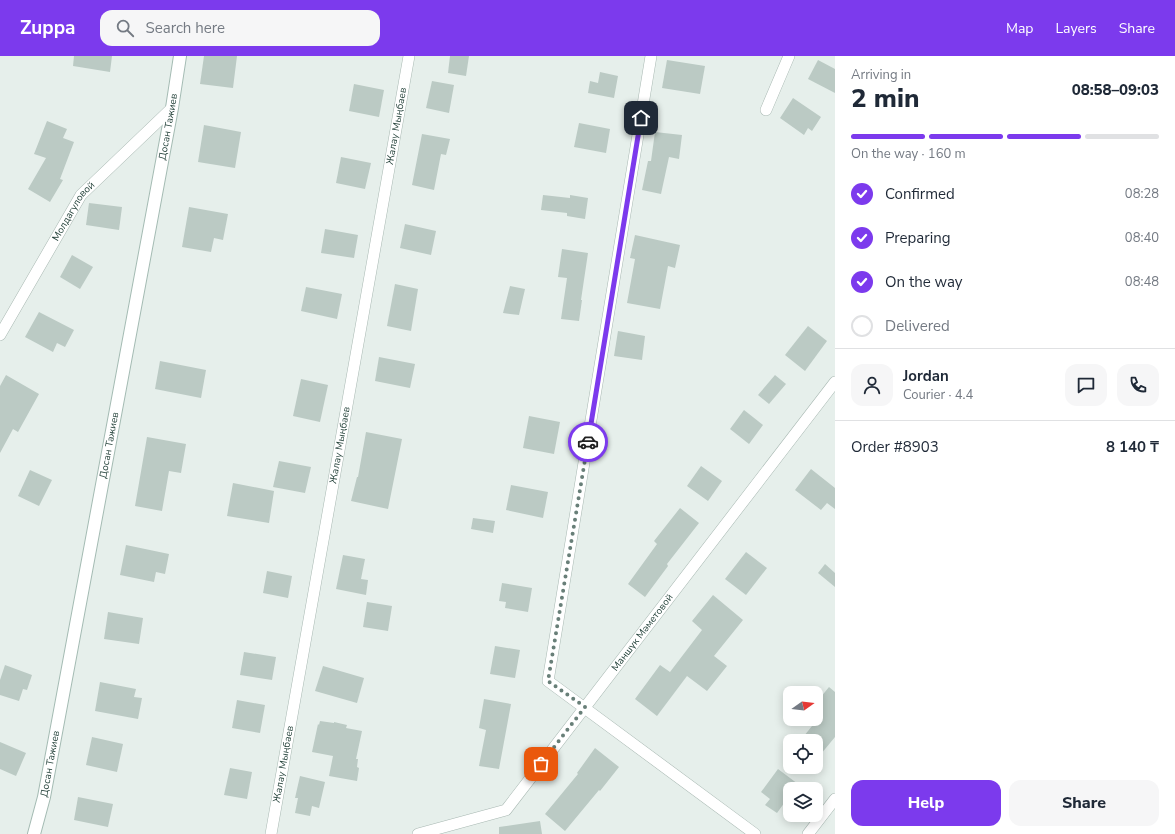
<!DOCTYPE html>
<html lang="en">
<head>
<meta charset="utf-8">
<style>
	:root { --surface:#fff; --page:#f6f6f7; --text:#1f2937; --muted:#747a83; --line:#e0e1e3; --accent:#7c3aed }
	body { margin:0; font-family:"Nunito Sans",sans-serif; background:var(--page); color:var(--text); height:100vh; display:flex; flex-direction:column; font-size:15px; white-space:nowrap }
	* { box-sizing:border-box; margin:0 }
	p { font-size:13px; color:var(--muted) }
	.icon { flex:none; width:22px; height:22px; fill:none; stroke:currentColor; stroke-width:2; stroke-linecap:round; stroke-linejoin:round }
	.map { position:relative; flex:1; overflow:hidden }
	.panel { display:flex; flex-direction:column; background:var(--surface); width:340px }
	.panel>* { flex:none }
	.needle { width:26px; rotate:76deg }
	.buttons { position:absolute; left:783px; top:630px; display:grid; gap:8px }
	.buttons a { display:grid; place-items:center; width:40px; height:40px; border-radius:8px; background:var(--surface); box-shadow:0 2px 10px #0003; font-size:20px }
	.pin { position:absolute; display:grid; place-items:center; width:34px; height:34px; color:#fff; margin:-17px; border-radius:8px; box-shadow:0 2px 6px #0006 }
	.courier { position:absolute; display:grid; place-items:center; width:40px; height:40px; margin:-20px; border:3px solid #7c3aed; border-radius:50%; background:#fff; color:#222; box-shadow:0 1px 5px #0007 }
	.summary em { font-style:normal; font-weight:800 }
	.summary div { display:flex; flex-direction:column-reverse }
	.summary { display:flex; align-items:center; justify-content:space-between; height:68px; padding:0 16px }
	h1 { font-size:26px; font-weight:800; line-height:30px }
	.bar { display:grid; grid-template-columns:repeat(4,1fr); gap:6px 4px; align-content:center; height:48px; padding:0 16px }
	.bar i { height:5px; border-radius:3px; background:var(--line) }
	.bar .on { background:var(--accent) }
	.bar p { grid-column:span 4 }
	.line { display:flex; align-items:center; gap:10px; padding:0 16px; border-top:1px solid var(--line) }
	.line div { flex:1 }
	.round { display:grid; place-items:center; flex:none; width:42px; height:42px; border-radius:12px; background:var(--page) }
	ol { padding:0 16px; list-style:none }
	li { display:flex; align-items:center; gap:12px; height:44px }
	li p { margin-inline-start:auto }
	li .icon { padding:4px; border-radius:50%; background:var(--accent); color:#fff; stroke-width:4 }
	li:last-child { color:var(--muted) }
	li i { width:22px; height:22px; border:2px solid var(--line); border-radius:50% }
	.button { display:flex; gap:8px; margin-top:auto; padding:8px 16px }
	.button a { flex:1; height:46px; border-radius:12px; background:var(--accent); color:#fff; font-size:16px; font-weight:800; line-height:46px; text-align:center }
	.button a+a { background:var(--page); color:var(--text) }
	header { display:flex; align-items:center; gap:24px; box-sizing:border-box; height:56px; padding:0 20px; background:var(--accent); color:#fff }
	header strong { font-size:19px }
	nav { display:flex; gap:22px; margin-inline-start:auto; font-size:14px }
	.search { width:280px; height:36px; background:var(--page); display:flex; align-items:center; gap:10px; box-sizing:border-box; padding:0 14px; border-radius:12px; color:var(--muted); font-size:15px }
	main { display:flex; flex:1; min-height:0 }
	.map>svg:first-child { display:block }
	.building { fill:#bbcac4 }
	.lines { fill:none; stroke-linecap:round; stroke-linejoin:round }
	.street-casing { stroke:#a8b8b2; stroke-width:12 }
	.secondary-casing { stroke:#a4bbb3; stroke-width:14 }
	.street { stroke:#fff; stroke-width:11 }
	.secondary { stroke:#fff; stroke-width:12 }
	.done { stroke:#687f78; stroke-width:4; stroke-dasharray:0 7.2 }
	.route { stroke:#7c3aed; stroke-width:5 }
	.labels { text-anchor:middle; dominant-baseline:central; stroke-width:3; stroke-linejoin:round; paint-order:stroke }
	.street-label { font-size:10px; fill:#24423a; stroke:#f7fbf9 }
</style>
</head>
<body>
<header>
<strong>Zuppa</strong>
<div class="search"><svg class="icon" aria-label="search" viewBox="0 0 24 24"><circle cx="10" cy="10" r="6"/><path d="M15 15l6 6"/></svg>Search here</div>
<nav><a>Map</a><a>Layers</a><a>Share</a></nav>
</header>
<main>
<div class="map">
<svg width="835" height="778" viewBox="0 0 835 778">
	<rect width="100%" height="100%" fill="#e6efeb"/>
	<g class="building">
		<path d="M74 0H112L110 16 73 10Z"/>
		<path d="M204 0H237L233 32 200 28Z"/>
		<path d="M450 0H469L466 20 448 17Z"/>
		<path d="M667 4 705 10 700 38 662 32Z"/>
		<path d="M818 4 835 13V37L808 23Z"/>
		<path d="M600 16 618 20 614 42 588 37 590 25 598 27Z"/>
		<path d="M432 25 454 29 449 57 426 52Z"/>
		<path d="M354 28 384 34 379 61 349 55Z"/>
		<path d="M793 42 821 61 812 75 808 72 804 79 780 62Z"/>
		<path d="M47 65 67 73 63 82 74 86 60 123 63 124 50 146 28 133 46 102 34 98Z"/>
		<path d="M579 67 610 73 606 97 574 91Z"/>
		<path d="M204 69 241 76 235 112 198 106Z"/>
		<path d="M655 76 682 79 679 103 669 101 661 138 642 134 648 105H651Z"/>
		<path d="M422 78 450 83 446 99 441 98 434 134 412 129Z"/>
		<path d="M341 101 371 107 365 133 336 127Z"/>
		<path d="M543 139 570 142V139L588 142 585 163 567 160V157L541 154Z"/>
		<path d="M89 147 122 151 119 174 86 169Z"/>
		<path d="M189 151 228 158 223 184 214 182 211 196 182 191Z"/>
		<path d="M405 168 436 175 431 199 400 192Z"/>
		<path d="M325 173 358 179 354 202 321 197Z"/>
		<path d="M635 179 680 189 675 212 668 210 660 253 627 247 635 203 630 202Z"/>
		<path d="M562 193 588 197 581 244H582L579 265 561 263 567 222 558 221Z"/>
		<path d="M72 199 93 211 80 233 60 221Z"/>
		<path d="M395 228 418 233 411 275 387 270Z"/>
		<path d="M510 230 525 233 519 259 503 257Z"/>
		<path d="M306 231 342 238 337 263 301 255Z"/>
		<path d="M39 256 74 274 65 291 57 287 53 296 25 281Z"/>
		<path d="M808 270 827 285 805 315 785 299Z"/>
		<path d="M618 275 645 280 642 304 614 300Z"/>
		<path d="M379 301 415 308 410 332 375 325Z"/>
		<path d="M160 305 206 314 201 342 155 333Z"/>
		<path d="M6 319 39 338 18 376 13 373 0 397V330Z"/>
		<path d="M775 319 786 328 769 348 758 339Z"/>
		<path d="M301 323 328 329 320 366 293 360Z"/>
		<path d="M744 354 763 369 749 388 730 373Z"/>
		<path d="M529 360 560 366 554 398 523 392Z"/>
		<path d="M366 376 402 383 388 453 351 445 357 421H358Z"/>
		<path d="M147 381 186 388 181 417 169 415 162 455 135 450Z"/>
		<path d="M279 405 311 411 305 437 273 431Z"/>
		<path d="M701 410 722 425 708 445 687 430Z"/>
		<path d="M811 413 835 432V453L827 447 821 454 795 434Z"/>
		<path d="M30 414 52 424 39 450 18 440Z"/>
		<path d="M233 427 274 435 269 467 227 460Z"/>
		<path d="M511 429 548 436 543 462 506 454Z"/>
		<path d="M680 452 699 467 667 508 668 510 645 541 628 528 657 488 654 485Z"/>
		<path d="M473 462 495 465 493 477 471 473Z"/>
		<path d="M126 489 169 498 165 518 156 516 154 526 120 519Z"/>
		<path d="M746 496 767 512 746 539 725 523Z"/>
		<path d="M343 499 365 503 361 523 368 524 366 539 336 533Z"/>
		<path d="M825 508 835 517V531L818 517Z"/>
		<path d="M267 515 292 520 288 542 263 537Z"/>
		<path d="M502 527 532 532 528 556 505 552 506 546 499 545Z"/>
		<path d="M713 539 743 564 714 600 727 610 707 635 687 620 657 660 635 643 660 609 670 616 702 574 692 565Z"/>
		<path d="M367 546 392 550 388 575 363 571Z"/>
		<path d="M108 556 143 562 139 588 104 583Z"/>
		<path d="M495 590 520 594 515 622 490 618Z"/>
		<path d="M244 596 276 601 272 624 240 619Z"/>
		<path d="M5 609 32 619 27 634 23 633 19 645 0 639V624Z"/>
		<path d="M323 610 364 622 357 647 315 635Z"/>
		<path d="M100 626 136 633 134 641 142 642 138 663 95 655Z"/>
		<path d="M829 631 835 636V681L816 704V685H800L816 665V647Z"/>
		<path d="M484 643 511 648 499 713 479 710 486 674 479 672Z"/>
		<path d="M237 644 265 649 260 677 232 672Z"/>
		<path d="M320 665 334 667V666L347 669 346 672 362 675 356 703H358L357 711 359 712 357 725 329 720 333 700 312 696 318 668 319 669Z"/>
		<path d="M92 681 123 688 117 716 86 709Z"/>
		<path d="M0 686 26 697 16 720 0 713Z"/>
		<path d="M595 692 619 711 600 735 599 734 565 775 545 758 578 718 577 717Z"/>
		<path d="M230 712 252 716 247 743 224 739Z"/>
		<path d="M778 713 798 728 794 733H790V739L777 757 765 749 770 743 761 736Z"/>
		<path d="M300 720 325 726 319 752 312 750 310 760 295 757 298 742H295Z"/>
		<path d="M78 741 113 748 108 771 74 764Z"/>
		<path d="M540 765 542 778H499V771Z"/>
	</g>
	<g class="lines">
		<defs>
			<g id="street">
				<path d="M651 0 548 625 755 778"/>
				<path d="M766 54 789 0"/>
				<path id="s1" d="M0 279 81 139 172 52"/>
				<path id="s2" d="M271 778 409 0"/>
				<path id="s3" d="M418 778 506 754 835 326"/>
				<path d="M808 778 835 743"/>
			</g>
			<g id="secondary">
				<path id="s4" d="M34 778 44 741 172 52 180 0"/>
			</g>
		</defs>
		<use href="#street" class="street-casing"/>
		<use href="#secondary" class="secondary-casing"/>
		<use href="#street" class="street"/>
		<use href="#secondary" class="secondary"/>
	</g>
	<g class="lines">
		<path class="done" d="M541 708 585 651 548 625 588 386"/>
		<path class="route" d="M588 386 641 62"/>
	</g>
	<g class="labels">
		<g class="street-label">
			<text stroke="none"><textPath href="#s2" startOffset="719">Жалау Мыңбаев</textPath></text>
			<text stroke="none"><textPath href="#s4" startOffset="720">Досан Тажиев</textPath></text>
			<text stroke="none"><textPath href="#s1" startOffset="144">Молдагуловой</textPath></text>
			<text stroke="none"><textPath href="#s2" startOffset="395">Жалау Мыңбаев</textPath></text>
			<text stroke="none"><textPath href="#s4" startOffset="396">Досан Тажиев</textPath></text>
			<text stroke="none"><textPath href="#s3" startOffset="315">Маншүк Мәметовой</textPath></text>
			<text stroke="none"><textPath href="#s4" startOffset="72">Досан Тажиев</textPath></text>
			<text stroke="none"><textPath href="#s2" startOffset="71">Жалау Мыңбаев</textPath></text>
		</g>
	</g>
</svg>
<div class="buttons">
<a><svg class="needle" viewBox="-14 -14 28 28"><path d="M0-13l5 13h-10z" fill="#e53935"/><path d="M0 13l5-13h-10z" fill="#747a83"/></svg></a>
<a><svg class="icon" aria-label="locate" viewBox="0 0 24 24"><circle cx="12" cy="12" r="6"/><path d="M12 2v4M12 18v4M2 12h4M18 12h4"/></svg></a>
<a><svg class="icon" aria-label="layers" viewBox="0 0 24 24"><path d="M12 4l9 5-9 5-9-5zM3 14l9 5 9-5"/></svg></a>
</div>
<div class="pin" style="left:541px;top:708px;background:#ea580c"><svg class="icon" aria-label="bag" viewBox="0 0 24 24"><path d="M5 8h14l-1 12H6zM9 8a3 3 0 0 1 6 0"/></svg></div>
<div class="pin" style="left:641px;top:62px;background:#1f2937"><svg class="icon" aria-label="home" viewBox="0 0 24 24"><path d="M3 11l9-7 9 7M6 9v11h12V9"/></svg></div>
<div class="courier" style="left:588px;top:386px"><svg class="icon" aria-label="car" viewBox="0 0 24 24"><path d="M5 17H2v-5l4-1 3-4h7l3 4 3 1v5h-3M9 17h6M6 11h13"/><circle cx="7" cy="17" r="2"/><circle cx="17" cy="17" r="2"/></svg></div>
</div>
<section class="panel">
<div class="summary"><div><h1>2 min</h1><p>Arriving in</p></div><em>08:58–09:03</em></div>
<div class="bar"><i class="on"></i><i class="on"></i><i class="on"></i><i></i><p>On the way · 160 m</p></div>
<ol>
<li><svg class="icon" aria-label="check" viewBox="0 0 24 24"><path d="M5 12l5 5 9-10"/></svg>Confirmed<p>08:28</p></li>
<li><svg class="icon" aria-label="check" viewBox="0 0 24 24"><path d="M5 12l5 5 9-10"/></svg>Preparing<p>08:40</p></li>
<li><svg class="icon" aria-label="check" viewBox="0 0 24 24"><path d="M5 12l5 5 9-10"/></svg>On the way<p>08:48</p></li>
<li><i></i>Delivered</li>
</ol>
<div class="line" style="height:72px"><a class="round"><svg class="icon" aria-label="person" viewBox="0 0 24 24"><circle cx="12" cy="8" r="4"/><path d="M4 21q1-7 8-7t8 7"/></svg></a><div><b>Jordan</b><p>Courier · 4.4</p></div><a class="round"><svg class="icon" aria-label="chat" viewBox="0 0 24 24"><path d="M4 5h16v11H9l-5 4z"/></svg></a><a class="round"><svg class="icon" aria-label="phone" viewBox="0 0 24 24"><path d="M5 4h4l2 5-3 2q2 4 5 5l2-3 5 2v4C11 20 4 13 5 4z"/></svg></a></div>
<div class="line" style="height:52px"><div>Order #8903</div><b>8 140 ₸</b></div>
<div class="button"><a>Help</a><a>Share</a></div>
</section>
</main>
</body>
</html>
